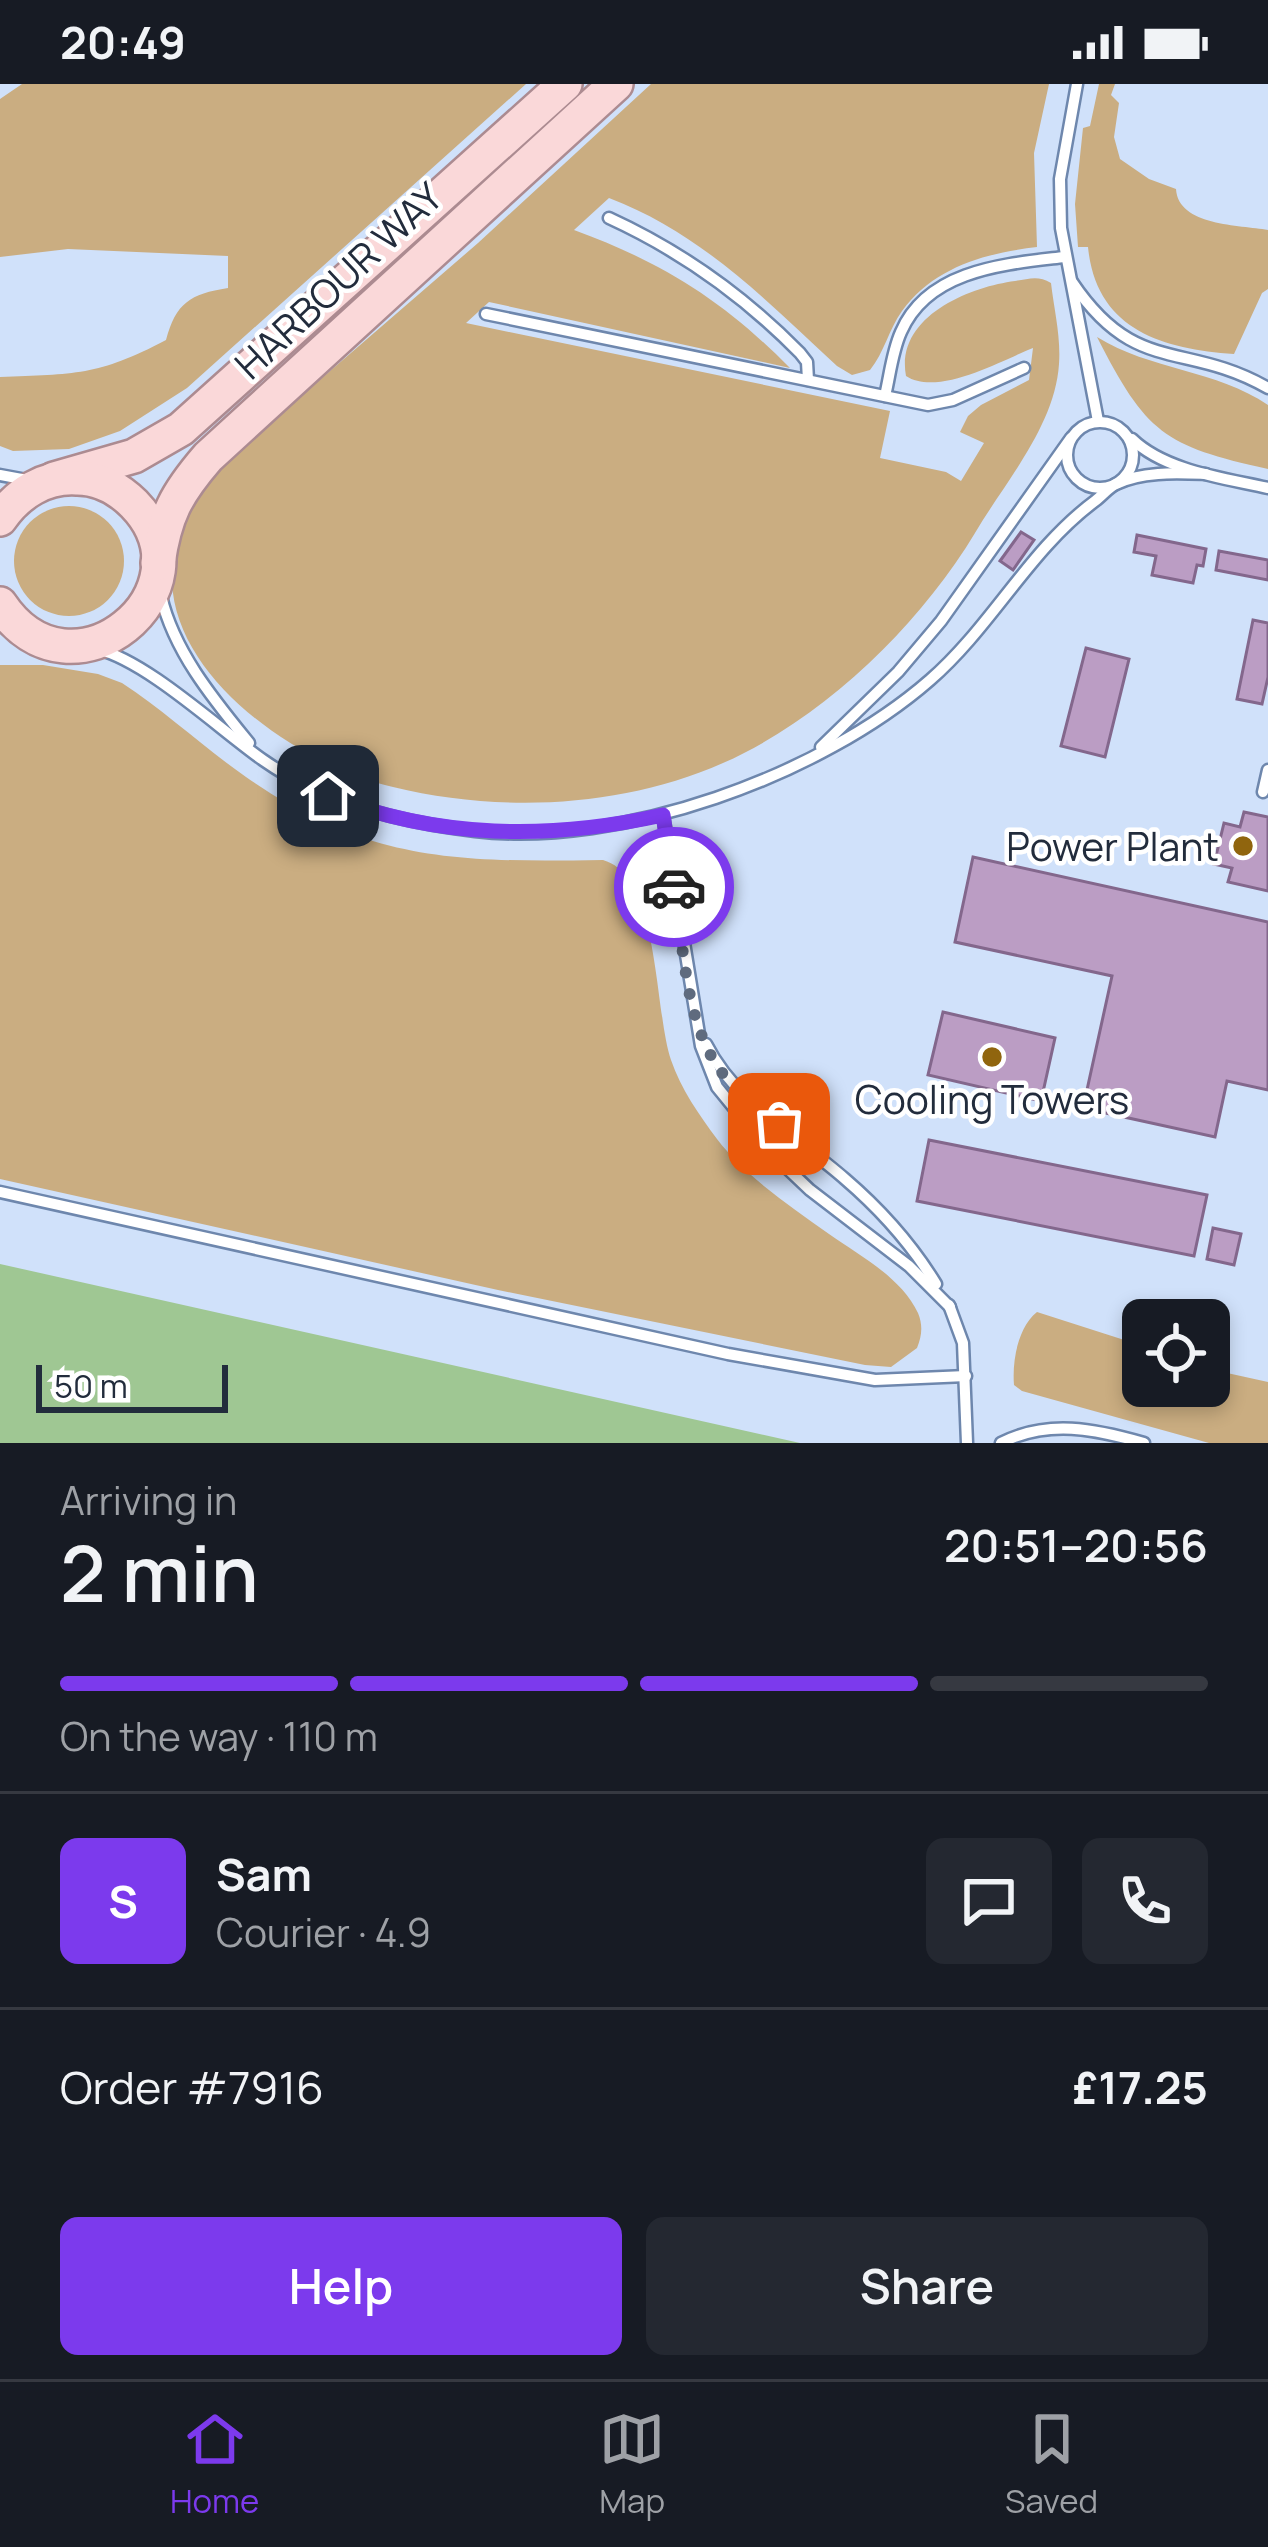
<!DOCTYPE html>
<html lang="en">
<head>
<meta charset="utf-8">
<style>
	:root { --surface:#171b24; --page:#242831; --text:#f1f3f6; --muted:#9ea1a6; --line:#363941; --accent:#7c3aed }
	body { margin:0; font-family:Manrope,sans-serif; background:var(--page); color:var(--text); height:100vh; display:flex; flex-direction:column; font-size:45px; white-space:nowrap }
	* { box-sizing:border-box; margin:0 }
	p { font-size:39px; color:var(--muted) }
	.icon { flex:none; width:66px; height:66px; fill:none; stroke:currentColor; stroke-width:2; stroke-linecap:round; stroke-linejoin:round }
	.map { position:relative; height:1359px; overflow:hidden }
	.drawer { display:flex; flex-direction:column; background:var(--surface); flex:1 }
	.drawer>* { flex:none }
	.controls { position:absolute; left:1122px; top:1215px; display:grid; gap:24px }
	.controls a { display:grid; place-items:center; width:108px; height:108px; border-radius:18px; background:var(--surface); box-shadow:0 6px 18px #0003; font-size:60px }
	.scale { position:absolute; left:36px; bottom:30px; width:192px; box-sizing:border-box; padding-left:12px; border:6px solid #222c3c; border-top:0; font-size:33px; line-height:42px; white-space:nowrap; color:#222c3c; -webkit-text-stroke:9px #fff; paint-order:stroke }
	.pin { position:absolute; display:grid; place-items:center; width:102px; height:102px; color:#fff; margin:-51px; border-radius:24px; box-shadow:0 6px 18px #0006 }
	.courier { position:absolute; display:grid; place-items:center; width:120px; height:120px; margin:-60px; border:9px solid #7c3aed; border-radius:50%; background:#fff; color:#222; box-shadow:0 3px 15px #0007 }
	.summary em { font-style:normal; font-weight:600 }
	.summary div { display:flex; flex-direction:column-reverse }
	.summary { display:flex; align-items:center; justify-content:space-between; height:204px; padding:0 60px }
	h1 { font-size:78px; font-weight:600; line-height:90px }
	.bar { display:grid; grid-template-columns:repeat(4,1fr); gap:18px 12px; align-content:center; height:144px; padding:0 60px }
	.bar i { height:15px; border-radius:9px; background:var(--line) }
	.bar .current { background:var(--accent) }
	.bar p { grid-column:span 4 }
	.line { display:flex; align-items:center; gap:30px; padding:0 60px; border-top:3px solid var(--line) }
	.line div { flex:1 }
	.round { display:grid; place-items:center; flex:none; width:126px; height:126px; border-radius:18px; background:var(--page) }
	.cta { display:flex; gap:24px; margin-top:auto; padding:24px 60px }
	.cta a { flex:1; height:138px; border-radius:18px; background:var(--accent); color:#fff; font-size:48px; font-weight:600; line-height:138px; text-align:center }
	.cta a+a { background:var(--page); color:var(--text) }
	.status { display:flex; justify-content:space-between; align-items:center; height:84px; padding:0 60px; background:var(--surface); direction:ltr }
	.status svg { height:33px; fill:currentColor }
	.tabs { display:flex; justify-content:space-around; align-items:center; height:168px; border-top:3px solid var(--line); background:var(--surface); font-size:33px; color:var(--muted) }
	.tabs a { display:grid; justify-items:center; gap:6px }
	.tabs .current { color:var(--accent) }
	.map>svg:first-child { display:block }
	.green { fill:#caad81 }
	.water { fill:#9fc793 }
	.building { fill:#bb9dc4; stroke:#83678c; stroke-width:3 }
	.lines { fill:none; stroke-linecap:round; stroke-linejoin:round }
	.service-casing { stroke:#6e87ad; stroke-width:15 }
	.primary-casing { stroke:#ac8b91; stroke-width:38 }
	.service { stroke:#fff; stroke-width:10 }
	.primary { stroke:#fad8d9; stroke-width:33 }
	.done { stroke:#5f6b7e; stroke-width:12; stroke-dasharray:0 21.6 }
	.route { stroke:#7c3aed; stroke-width:15 }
	.poi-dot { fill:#90650e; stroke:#fff; stroke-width:4.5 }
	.labels { text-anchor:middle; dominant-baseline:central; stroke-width:9; stroke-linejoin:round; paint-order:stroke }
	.street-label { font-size:39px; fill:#222c3c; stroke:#fff }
	.poi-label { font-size:39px; fill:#222c3c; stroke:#fff; text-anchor:end }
</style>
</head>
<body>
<div class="status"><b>20:49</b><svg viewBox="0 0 49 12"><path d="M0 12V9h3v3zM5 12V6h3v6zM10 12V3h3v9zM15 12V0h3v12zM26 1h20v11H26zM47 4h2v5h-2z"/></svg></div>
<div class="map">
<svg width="1268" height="1359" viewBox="0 0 1268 1359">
	<rect width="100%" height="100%" fill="#d0e1fa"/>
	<g class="green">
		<path d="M22 0H526L187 304 120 347 69 365 13 367 0 362V293C74 290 98 292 166 256 176 219 190 210 228 204V172L68 165 0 173V15Z"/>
		<path d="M651 0H1049L1034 69 1037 163C986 169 934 183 902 227 889 245 884 269 870 286L852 291 837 282C766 216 701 149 609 114L574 146C662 178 724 217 790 284L489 218 466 239 890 327 880 374 946 388 961 397 984 359 960 348 968 332 981 321 1029 296 1033 264C1002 276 938 313 906 292 895 233 969 203 1015 197 1029 195 1038 191 1051 199 1054 225 1061 253 1059 280 1055 342 1005 398 975 449 919 542 823 635 723 679 621 724 500 729 393 703 305 683 176 599 172 498 170 454 197 407 226 377L478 159Z"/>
		<path d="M1099 0H1115L1111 11 1119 19 1114 53 1120 75 1149 95 1176 105C1178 142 1240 141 1268 146V205L1262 209 1234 270C1161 265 1096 245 1088 163H1078L1075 120 1083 44 1090 42Z"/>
		<path d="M1097 253C1150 286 1217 286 1268 321V385C1164 362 1146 349 1097 253Z"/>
		<circle cx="69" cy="477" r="55"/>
		<path d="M43 581 98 590 122 599C165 627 203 663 246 693 369 779 459 778 603 776 660 792 654 926 671 976 681 1005 699 1031 717 1055 746 1093 790 1122 829 1150 860 1172 901 1193 918 1229 923 1241 922 1252 917 1264L891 1283 865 1281 498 1206 0 1095V581Z"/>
		<path d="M1037 1228 1143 1262V1302H1209V1285L1268 1298V1359H1209L1022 1307 1014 1301C1012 1277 1018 1243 1037 1228Z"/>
	</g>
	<path class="water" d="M0 1180 800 1359H0Z"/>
	<g class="building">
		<path d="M1021 448 1034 456 1013 486 1000 477Z"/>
		<path d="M1137 451 1206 465 1203 482 1197 481 1193 499 1152 491 1156 472 1134 468Z"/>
		<path d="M1219 467 1268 476V496L1216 486Z"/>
		<path d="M1253 536 1268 539V593L1262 620 1237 615Z"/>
		<path d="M1086 564 1129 575 1105 673 1061 662Z"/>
		<path d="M1244 728 1268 733V807L1228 798 1232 784 1214 780 1224 739 1240 743Z"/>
		<path d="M973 773 1268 838V1006L1227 997 1215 1053 1083 1024 1112 892 955 858Z"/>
		<path d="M943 928 1055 954 1041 1017 928 991Z"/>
		<path d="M929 1056 1207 1111 1194 1172 917 1117Z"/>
		<path d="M1213 1144 1241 1150 1234 1181 1207 1175Z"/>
	</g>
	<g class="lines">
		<defs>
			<g id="service">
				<path d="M1077 0 1060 95 1061 144 1098 337"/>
				<path d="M609 134C681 167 745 213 800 269L807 278 808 296"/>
				<path d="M1072 198C1136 293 1184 256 1268 304"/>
				<path d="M486 230 928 321 953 316 1024 284"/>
				<path d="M885 312C890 291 892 268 901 248 928 185 1006 180 1064 173"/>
				<circle cx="1100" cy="371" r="33"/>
				<path d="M1132 355C1165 387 1224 394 1268 404"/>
				<path d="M0 391 27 396"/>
				<path d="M161 512C174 568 214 616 249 659"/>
				<path d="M97 565C147 577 219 645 263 676 326 720 399 738 475 747 621 764 820 692 930 596 992 542 1029 466 1095 417 1102 412 1109 403 1116 400 1142 387 1178 389 1206 390"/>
				<path d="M821 663 898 588 941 537 1071 354"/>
				<path d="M1263 708 1268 686"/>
				<path d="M663 731 701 962 717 1003 770 1068 810 1106 909 1182 950 1223"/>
				<path d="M706 960C735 1018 797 1053 845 1095 880 1125 912 1161 936 1200"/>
				<path d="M0 1108 728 1270 875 1296 966 1292"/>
				<path d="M949 1221 963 1259 967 1359"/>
				<path d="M1001 1359C1048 1335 1095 1345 1144 1359"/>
			</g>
			<g id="primary">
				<path d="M54 395 134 372 181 345 565 0"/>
				<path d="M0 435C18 409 45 392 77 394 99 394 119 405 134 420 217 505 72 628 0 520"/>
				<path d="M158 479C165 431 176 410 208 373L616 0"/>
			</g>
		</defs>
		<use href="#service" class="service-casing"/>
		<use href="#primary" class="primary-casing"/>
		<use href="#service" class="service"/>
		<use href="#primary" class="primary"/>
	</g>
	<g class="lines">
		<path class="done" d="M674 803C684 861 684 933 718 983 733 1006 758 1023 779 1040"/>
		<path class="route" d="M328 712C438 755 549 756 663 731L674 803"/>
	</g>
	<g class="poi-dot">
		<circle cx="1243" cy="762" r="12"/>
		<circle cx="992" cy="973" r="12"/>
	</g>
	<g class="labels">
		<g class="street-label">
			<text transform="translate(338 196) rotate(-43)">HARBOUR WAY</text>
		</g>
		<g class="poi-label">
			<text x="1219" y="762">Power Plant</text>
			<text x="992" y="1015" text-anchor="middle">Cooling Towers</text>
		</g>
	</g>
</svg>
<div class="controls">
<a><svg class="icon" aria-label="locate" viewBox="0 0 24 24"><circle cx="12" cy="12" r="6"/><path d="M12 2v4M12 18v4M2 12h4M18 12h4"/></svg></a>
</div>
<div class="scale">50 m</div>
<div class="pin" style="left:779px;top:1040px;background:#ea580c"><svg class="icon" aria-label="bag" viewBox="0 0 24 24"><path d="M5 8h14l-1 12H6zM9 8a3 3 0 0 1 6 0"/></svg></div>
<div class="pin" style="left:328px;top:712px;background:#1f2937"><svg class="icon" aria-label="home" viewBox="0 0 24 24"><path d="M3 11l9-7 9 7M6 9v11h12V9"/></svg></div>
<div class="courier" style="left:674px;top:803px"><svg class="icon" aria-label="car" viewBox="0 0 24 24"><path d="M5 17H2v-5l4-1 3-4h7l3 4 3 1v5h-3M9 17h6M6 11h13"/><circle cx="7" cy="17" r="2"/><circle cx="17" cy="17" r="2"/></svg></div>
</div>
<section class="drawer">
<div class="summary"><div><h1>2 min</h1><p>Arriving in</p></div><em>20:51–20:56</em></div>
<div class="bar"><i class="current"></i><i class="current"></i><i class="current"></i><i></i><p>On the way · 110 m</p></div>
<div class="line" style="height:216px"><b class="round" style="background:var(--accent);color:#fff">S</b><div><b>Sam</b><p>Courier · 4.9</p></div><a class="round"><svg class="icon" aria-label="chat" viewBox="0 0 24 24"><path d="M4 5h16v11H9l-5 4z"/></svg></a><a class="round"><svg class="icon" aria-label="phone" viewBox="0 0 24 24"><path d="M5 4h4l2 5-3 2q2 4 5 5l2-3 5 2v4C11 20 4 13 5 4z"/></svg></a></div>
<div class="line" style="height:156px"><div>Order #7916</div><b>£17.25</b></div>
<div class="cta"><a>Help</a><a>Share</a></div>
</section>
<nav class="tabs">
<a class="current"><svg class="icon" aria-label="home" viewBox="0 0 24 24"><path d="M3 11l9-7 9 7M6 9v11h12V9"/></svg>Home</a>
<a><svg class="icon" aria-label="map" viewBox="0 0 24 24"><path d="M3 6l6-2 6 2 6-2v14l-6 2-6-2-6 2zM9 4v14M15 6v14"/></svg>Map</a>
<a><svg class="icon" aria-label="saved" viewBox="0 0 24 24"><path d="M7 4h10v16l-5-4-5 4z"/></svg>Saved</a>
</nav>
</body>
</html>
